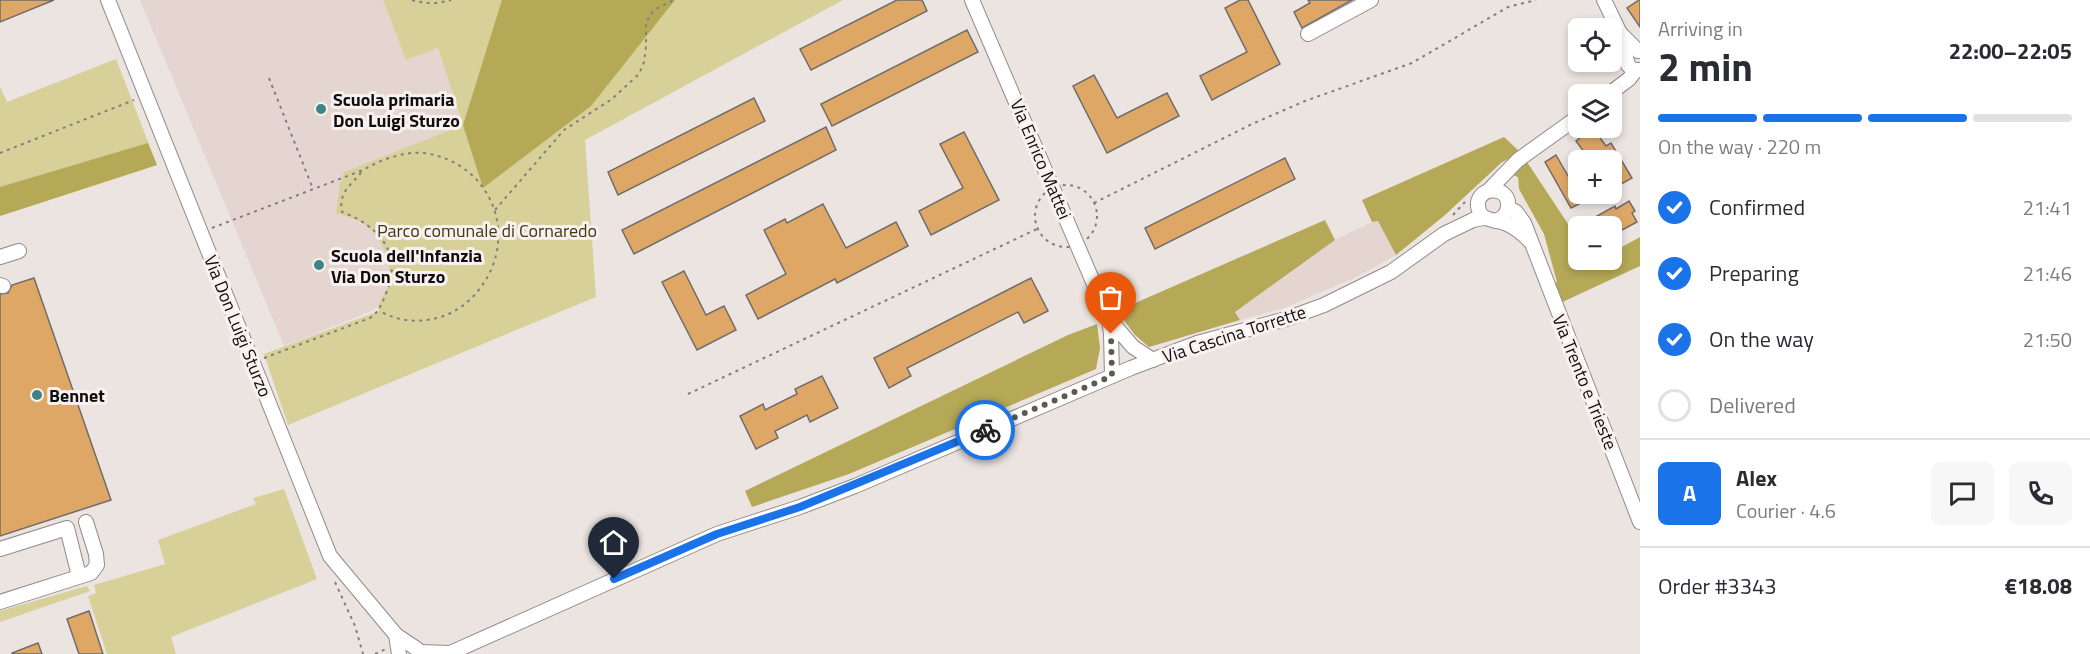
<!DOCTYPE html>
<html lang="en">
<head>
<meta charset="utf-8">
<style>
	:root { --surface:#fff; --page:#f7f7f7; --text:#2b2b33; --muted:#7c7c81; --line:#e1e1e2; --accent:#1a73e8 }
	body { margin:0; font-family:"Titillium Web",sans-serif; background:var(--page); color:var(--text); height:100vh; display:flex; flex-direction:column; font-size:22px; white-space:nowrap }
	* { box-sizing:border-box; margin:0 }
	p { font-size:20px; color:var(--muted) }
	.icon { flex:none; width:33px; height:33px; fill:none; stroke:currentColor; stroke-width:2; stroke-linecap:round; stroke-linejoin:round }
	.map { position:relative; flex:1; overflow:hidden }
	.sheet { display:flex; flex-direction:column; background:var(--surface); width:450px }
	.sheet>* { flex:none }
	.controls { position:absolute; left:1568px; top:18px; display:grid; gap:12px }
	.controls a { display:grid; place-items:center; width:54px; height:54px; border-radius:9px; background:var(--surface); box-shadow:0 3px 9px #0003; font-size:30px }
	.pin { position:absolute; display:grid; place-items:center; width:51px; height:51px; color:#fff; margin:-62px -26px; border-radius:50% 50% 50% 0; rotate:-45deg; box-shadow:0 0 6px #0007 }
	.pin .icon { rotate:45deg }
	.courier { position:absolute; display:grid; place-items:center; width:60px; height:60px; margin:-30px; border:4px solid #1a73e8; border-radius:50%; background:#fff; color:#222; box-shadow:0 2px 8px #0007 }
	.headline em { font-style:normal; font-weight:700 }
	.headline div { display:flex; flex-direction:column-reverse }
	.headline { display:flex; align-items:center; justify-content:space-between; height:102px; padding:0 18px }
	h1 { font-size:39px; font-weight:700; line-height:45px }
	.bar { display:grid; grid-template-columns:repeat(4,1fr); gap:9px 6px; align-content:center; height:72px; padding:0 18px }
	.bar i { height:8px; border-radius:4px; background:var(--line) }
	.bar .active { background:var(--accent) }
	.bar p { grid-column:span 4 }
	.line { display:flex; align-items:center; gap:15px; padding:0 18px; border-top:2px solid var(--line) }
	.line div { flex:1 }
	.round { display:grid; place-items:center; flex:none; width:63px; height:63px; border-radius:9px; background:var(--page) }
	ol { padding:0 18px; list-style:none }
	li { display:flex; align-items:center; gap:18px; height:66px }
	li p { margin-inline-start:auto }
	li .icon { padding:6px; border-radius:50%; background:var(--accent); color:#fff; stroke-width:4 }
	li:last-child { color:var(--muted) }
	li i { width:33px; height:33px; border:3px solid var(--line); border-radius:50% }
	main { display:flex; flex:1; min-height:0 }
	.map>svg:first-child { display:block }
	.built { fill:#e4d5d0 }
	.green { fill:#d7d099 }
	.forest { fill:#b5a957 }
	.building { fill:#dea766; stroke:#706c68; stroke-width:1.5 }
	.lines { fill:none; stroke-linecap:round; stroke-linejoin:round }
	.minor-casing { stroke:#928b89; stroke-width:16 }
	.path { stroke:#837f7d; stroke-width:2; stroke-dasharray:3 4.5; stroke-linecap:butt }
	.minor { stroke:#fff; stroke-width:14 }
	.done { stroke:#5d5957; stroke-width:6; stroke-dasharray:0 10.8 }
	.route { stroke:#1a73e8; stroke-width:8 }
	.poi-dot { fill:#3d8584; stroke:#f8f1ef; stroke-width:2 }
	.labels { text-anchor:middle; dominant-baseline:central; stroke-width:6; stroke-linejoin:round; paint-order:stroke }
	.poi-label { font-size:18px; font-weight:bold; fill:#100e0d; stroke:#f8f1ef; text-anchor:start }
	.street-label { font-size:18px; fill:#100e0d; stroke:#f8f1ef }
	.park-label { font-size:18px; fill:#3f3a16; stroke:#f8f1ef }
</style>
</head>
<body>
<main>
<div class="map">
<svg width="1640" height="654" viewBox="0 0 1640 654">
	<rect width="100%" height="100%" fill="#ebe4e1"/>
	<g class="built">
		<path d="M140 0H383L406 60 438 48 463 125 344 172 337 213 356 220 371 229 381 241 387 257 390 273 388 284 378 306 374 310 284 346Z"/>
		<path d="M1378 220 1396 255 1356 277 1284 308 1240 320 1235 312 1335 240 1372 222Z"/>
	</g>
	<g class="green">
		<path d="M383 0H843L585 140 596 297 288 425 264 354 379 311 378 306C381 299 385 292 388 285 393 267 384 241 370 229 361 220 348 217 336 213L340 183 344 172 463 125 438 48 406 60Z"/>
		<path d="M116 59 157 165 0 216V86L7 102Z"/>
		<path d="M284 489 317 579 171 637 176 654H107L88 596 96 593 94 585 165 564 158 540 256 504 253 498Z"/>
		<path d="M87 586 90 591 0 622V611Z"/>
	</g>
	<g class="forest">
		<path d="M502 0H675L591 106 483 188 463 125Z"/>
		<path d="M1504 137 1520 152 1501 163 1445 215 1396 255 1378 221 1372 222 1362 200Z"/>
		<path d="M148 143 157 165 0 216V187Z"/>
		<path d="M1527 162 1578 239V260H1592L1594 262 1599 260H1611V253L1640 237V266L1556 305 1550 287 1557 282 1544 234 1519 189 1518 177 1513 175Z"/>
		<path d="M1325 220 1335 240 1235 312 1240 320 1149 347 1135 335 1117 311Z"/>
		<path d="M1097 324 1100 348 1096 369 849 474 752 507 745 491 1068 335Z"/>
	</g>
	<g class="building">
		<path d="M0 0H54L0 22Z"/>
		<path d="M897 0H922L927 11 811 70 800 49Z"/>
		<path d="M1240 0H1248L1280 64 1212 100 1200 76 1247 52 1225 8Z"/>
		<path d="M1308 0H1352L1302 28 1294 12 1310 3Z"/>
		<path d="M1639 0H1640V27L1627 8Z"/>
		<path d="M967 30 978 52 832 126 821 104Z"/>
		<path d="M1094 75 1117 118 1167 93 1179 116 1107 153 1073 86Z"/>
		<path d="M754 98 765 121 618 195 608 172Z"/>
		<path d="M826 127 836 150 634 254 622 230Z"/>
		<path d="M1593 128 1606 146 1611 143 1632 178 1614 188 1611 182V160H1590L1576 141Z"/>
		<path d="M964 132 999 200 931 235 919 211 963 188 940 144Z"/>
		<path d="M1556 155 1583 202 1571 208 1545 162Z"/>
		<path d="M1285 158 1295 179 1155 249 1145 228Z"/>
		<path d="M1629 201 1635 211 1632 213 1637 222 1611 236V226H1603L1597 216 1615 206 1616 209Z"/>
		<path d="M823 204 846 248 896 222 908 246 837 283 835 279 758 319 746 295 786 274 764 230 785 219 787 223Z"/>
		<path d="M684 271 706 315 724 306 736 330 697 350 662 282Z"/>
		<path d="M34 278 111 500 0 536V294L8 293 12 285Z"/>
		<path d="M1031 278 1048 311 1024 323 1018 312 907 368 911 376 889 388 874 358Z"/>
		<path d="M822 376 838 408 810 422 807 415 775 431 778 438 756 449 740 416 763 404 765 410 797 394 795 389Z"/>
		<path d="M89 611 103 654H79L67 619Z"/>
		<path d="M38 643 42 654H12V653Z"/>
	</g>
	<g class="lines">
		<defs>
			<g id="minor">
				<path d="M108 0 330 556 396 635 417 649 421 654"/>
				<path d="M972 0 1109 319 1111 334 1112 376"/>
				<path d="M1604 0 1619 31 1628 65 1633 70H1640"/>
				<path d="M1308 34 1371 0"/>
				<path d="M1622 35 1638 51"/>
				<path d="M1609 94 1629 79 1636 70"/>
				<path d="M1489 190 1518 160 1578 117"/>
				<path d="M1508 208 1516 212 1524 223 1640 522"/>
				<path d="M1495 221C1502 219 1507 215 1508 207 1511 181 1466 187 1481 215 1488 221 1496 220 1505 223 1515 227 1523 234 1530 241"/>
				<path d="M0 257 19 251"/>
				<path d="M0 285 3 286"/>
				<path d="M1109 319 1133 347 1153 360"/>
				<path d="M0 549 67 528 79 576"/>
				<path d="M0 602 91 573 97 565 96 554 86 522"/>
				<path d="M396 635 399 654"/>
				<path d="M420 652 450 653"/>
				<path d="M448 654 717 534 800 507 855 486 1131 368 1197 343 1286 319 1324 305 1391 272 1444 234 1473 220 1484 218"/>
			</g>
		</defs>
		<use href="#minor" class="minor-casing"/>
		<g class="path">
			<path d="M412 0C425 4 437 4 451 0"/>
			<path d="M269 78 313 189"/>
			<path d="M0 153 134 100"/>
			<circle cx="1066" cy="216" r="31"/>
			<path d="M1094 203 1252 124 1305 101 1412 63 1508 7 1536 0"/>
			<path d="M495 210 564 130 612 99 639 74 644 62 646 46V22L654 10 674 0"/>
			<path d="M1453 215 1465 202"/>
			<path d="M212 228 363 170C380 160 404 151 424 153 490 162 520 234 481 287 471 301 458 311 441 317 421 323 398 322 380 311"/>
			<path d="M264 358 370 318C380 311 382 303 387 291 403 252 377 225 342 212 338 191 352 185 363 170"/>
			<path d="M688 394 1037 229"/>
			<path d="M335 582 355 626 363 654"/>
			<path d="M375 654 386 649"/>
		</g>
		<use href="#minor" class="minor"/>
	</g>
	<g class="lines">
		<path class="done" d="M985 430 1112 376 1111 334"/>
		<path class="route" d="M614 579 717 534 800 507 985 430"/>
	</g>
	<g class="poi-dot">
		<circle cx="321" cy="109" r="6"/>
		<circle cx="319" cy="265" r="6"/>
		<circle cx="37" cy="395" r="6"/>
	</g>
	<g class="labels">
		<g class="poi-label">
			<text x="333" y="99">Scuola primaria<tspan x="333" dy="21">Don Luigi Sturzo</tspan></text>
			<text x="331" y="255">Scuola dell'Infanzia<tspan x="331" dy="21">Via Don Sturzo</tspan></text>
			<text x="49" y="395">Bennet</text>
		</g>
		<g class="street-label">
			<text transform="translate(1041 159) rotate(67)">Via Enrico Mattei</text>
			<text transform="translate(238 326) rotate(68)">Via Don Luigi Sturzo</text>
			<text transform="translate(1234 334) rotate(-18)">Via Cascina Torrette</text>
			<text transform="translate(1585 382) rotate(68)">Via Trento e Trieste</text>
		</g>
		<g class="park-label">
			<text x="487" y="230">Parco comunale di Cornaredo</text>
		</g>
	</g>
</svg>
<div class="controls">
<a><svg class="icon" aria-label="locate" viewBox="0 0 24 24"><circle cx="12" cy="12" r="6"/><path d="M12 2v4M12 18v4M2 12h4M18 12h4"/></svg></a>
<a><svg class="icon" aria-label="layers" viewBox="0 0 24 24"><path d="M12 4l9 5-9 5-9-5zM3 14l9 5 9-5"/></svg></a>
<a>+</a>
<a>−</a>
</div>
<div class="pin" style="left:1111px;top:334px;background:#ea580c"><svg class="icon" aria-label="bag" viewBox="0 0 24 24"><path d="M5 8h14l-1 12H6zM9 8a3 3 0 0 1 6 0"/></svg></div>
<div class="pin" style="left:614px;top:579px;background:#1f2937"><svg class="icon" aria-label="home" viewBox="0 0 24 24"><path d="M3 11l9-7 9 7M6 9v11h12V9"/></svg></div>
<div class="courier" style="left:985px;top:430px"><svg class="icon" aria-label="bike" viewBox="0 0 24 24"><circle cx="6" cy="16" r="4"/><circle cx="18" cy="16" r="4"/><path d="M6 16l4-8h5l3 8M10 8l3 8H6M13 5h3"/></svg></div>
</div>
<section class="sheet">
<div class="headline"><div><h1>2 min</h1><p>Arriving in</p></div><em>22:00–22:05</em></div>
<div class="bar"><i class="active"></i><i class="active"></i><i class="active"></i><i></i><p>On the way · 220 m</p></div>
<ol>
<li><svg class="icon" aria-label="check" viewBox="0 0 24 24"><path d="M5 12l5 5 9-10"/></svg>Confirmed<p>21:41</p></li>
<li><svg class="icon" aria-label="check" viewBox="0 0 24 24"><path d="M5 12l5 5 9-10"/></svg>Preparing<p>21:46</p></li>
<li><svg class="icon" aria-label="check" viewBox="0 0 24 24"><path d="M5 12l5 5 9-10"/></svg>On the way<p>21:50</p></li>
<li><i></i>Delivered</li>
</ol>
<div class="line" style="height:108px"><b class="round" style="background:var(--accent);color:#fff">A</b><div><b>Alex</b><p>Courier · 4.6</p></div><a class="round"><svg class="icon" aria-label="chat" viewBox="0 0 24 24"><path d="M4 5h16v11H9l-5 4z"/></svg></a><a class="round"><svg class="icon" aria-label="phone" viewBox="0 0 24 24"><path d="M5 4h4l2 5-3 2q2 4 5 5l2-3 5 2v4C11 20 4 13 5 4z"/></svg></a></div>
<div class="line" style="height:78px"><div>Order #3343</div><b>€18.08</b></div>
</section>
</main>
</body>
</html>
